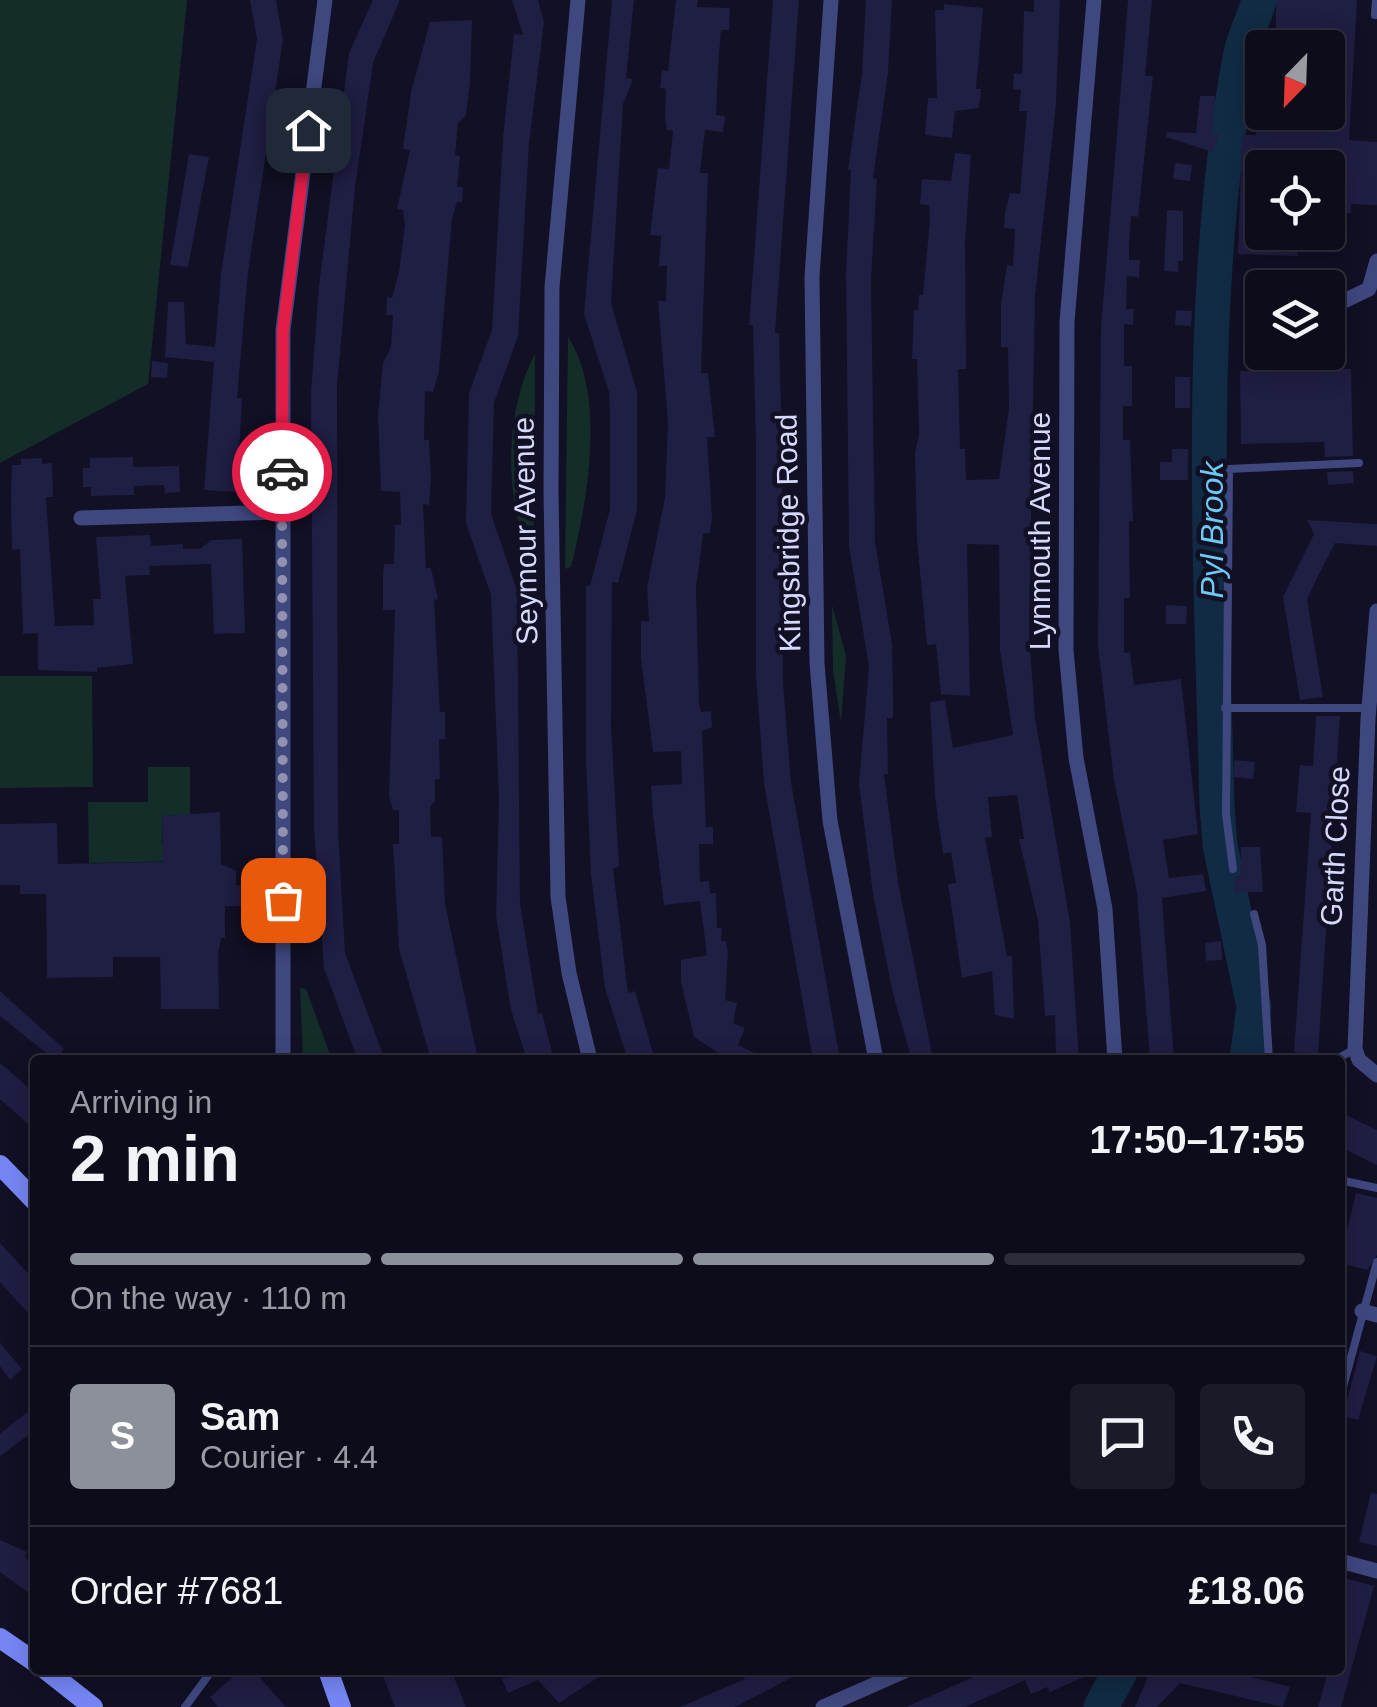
<!DOCTYPE html>
<html lang="en">
<head>
<meta charset="utf-8">
<style>
	:root { --surface:#0d0c1b; --page:#1b1a28; --text:#f1f3f6; --muted:#9a9ba3; --line:#2d2c3a; --accent:#8c9099 }
	body { margin:0; font-family:Helvetica,sans-serif; background:var(--page); color:var(--text); height:100vh; display:flex; flex-direction:column; font-size:38px; white-space:nowrap }
	* { box-sizing:border-box; margin:0 }
	p { font-size:32px; color:var(--muted) }
	.icon { flex:none; width:55px; height:55px; fill:none; stroke:currentColor; stroke-width:2; stroke-linecap:round; stroke-linejoin:round }
	.map { position:relative; flex:1; overflow:hidden }
	.side { position:absolute; left:30px; top:1055px; width:1315px; height:620px; display:flex; flex-direction:column; background:var(--surface); border-radius:10px; box-shadow:0 5px 25px #0003,0 0 0 2px var(--line) }
	.side>* { flex:none }
	.needle { width:65px; rotate:203deg }
	.tools { position:absolute; left:1245px; top:30px; display:grid; gap:20px }
	.tools a { display:grid; place-items:center; width:100px; height:100px; border-radius:10px; background:var(--surface); box-shadow:0 5px 25px #0003,0 0 0 2px var(--line); font-size:50px }
	.pin { position:absolute; display:grid; place-items:center; width:85px; height:85px; color:#fff; margin:-42px; border-radius:20px; box-shadow:0 5px 15px #0006 }
	.courier { position:absolute; display:grid; place-items:center; width:100px; height:100px; margin:-50px; border:8px solid #e11d48; border-radius:50%; background:#fff; color:#222; box-shadow:0 2px 12px #0007 }
	.head em { font-style:normal; font-weight:700 }
	.head div { display:flex; flex-direction:column-reverse }
	.head { display:flex; align-items:center; justify-content:space-between; height:170px; padding:0 40px }
	h1 { font-size:65px; font-weight:700; line-height:75px }
	.bar { display:grid; grid-template-columns:repeat(4,1fr); gap:15px 10px; align-content:center; height:120px; padding:0 40px }
	.bar i { height:12px; border-radius:8px; background:var(--line) }
	.bar .selected { background:var(--accent) }
	.bar p { grid-column:span 4 }
	.line { display:flex; align-items:center; gap:25px; padding:0 40px; border-top:2px solid var(--line) }
	.line div { flex:1 }
	.round { display:grid; place-items:center; flex:none; width:105px; height:105px; border-radius:10px; background:var(--page) }
	.map>svg:first-child { display:block }
	.green { fill:#142d28 }
	.lines { fill:none; stroke-linecap:round; stroke-linejoin:round }
	.river { stroke:#102b43; stroke-width:35 }
	.building { fill:#1f1e43 }
	.lane { stroke:#3f477f; stroke-width:8 }
	.street { stroke:#3f477f; stroke-width:15 }
	.secondary { stroke:#7586f4; stroke-width:20 }
	.done { stroke:#9192b0; stroke-width:10; stroke-dasharray:0 18 }
	.route { stroke:#e11d48; stroke-width:12 }
	.labels { text-anchor:middle; dominant-baseline:central; stroke-width:9; stroke-linejoin:round; paint-order:stroke }
	.street-label { font-size:30px; fill:#d6d8fc; stroke:#111024 }
	.water-label { font-size:32px; font-style:italic; fill:#6ccbf4; stroke:#111024 }
</style>
</head>
<body>
<div class="map">
<svg width="1377" height="1707" viewBox="0 0 1377 1707">
	<rect width="100%" height="100%" fill="#111024"/>
	<g class="green">
		<path d="M0 0H187L148 384 0 463Z"/>
		<path d="M568 337C607 397 587 502 571 567L565 569Z"/>
		<path d="M535 354 534 545 526 546C504 491 506 407 535 354Z"/>
		<path d="M832 605 846 656 841 723 833 670Z"/>
		<path d="M0 676H92L93 787 0 788Z"/>
		<path d="M148 767H190V815L162 816V845H169L183 861 89 863 88 802H148Z"/>
		<path d="M300 988 306 989 332 1060H303Z"/>
	</g>
	<g class="lines">
		<g class="river">
			<path d="M1247 1060 1254 1007 1220 845 1217 805C1211 560 1195 300 1240 58 1243 38 1254 20 1259 0"/>
			<path d="M1101 1707 1121 1670"/>
		</g>
	</g>
	<g class="building">
		<path d="M250 0H276L283 40 248 272 237 398H242L237 492 204 490 214 362 165 357 168 302H184L186 344 215 347 221 274 257 39Z"/>
		<path d="M373 0H400L373 63 355 187 337 386 338 830 345 953 385 1060H358L324 968 314 830 311 392 319 286 349 53Z"/>
		<path d="M512 0H538L544 22 529 144 518 336 494 403 491 514 517 590 520 904 538 1014 542 1013 554 1060H527L511 1010 496 916 499 800 491 595 466 523 469 393 492 330 503 138 514 34 523 35Z"/>
		<path d="M612 0H634L626 78 633 79 623 104 611 303 637 392V510L618 583 612 582 611 726 619 867 613 868 628 993 635 991 655 1060H628L605 988 591 875 586 760V586H590L610 509V414L609 392 584 314Z"/>
		<path d="M676 0H698L697 7 730 8 729 30H721L718 68 716 115 725 116 723 132 705 130 700 173H708L701 373H708L715 437H707L712 517 710 533 703 534 696 588 699 703 701 712 711 711 712 727 702 731 706 827H713V844H699L700 882 709 881 710 893H716L717 928H722L721 941H726L728 952 725 1000 737 1003 733 1023 745 1028 738 1045 769 1060H729L694 1037 681 982V960L707 955 700 901 664 905 653 816 651 786 682 784 681 751 653 752 641 658V621L649 622 647 588 665 497 668 423 658 301H666L667 266H659L661 236 650 235 658 168 669 169 673 131 667 130 665 119 666 89 660 88 662 70 668 71Z"/>
		<path d="M773 0H799L775 333H779L782 450 783 683 791 782 840 1060H813L764 783 756 676V444L753 325H749Z"/>
		<path d="M866 0H892L888 73 873 178 877 179 871 279 875 542 892 644 893 693V718H887L888 774H884L898 882 933 1060H912L893 994 873 894 859 784 869 667 849 546 846 274 851 170H848L862 74Z"/>
		<path d="M1034 0H1060L1056 104 1035 296 1029 633 1035 717 1070 922 1079 1060H1056L1055 1015 1045 1016 1038 921 1019 839H1024L1017 795 988 797 992 837 985 838 1007 956H1012L1014 1019 995 1015 992 971 962 978 948 884 956 883 951 852 943 854 935 797 930 702 945 700 953 748 1013 735 1000 650 999 545 967 544 970 696 941 694 936 644 927 645 917 541 915 453 919 434 917 359H912L914 310H918L919 295H923L930 219 929 205 920 204 922 179 951 181 955 153 971 155 965 243 966 369H958L960 449H965L966 480 999 479 1009 408 1008 347H1001V304L1007 265 1013 266 1015 229 1004 228 1005 212 1010 193 1020 194 1027 111H1019L1021 90 1013 89 1014 73 1022 74 1024 11 1034 12Z"/>
		<path d="M1128 0H1152L1145 76H1153L1138 217 1131 216 1129 245V260H1140L1139 277 1127 276 1126 309H1134L1133 325 1124 324V366H1132V406H1123V440H1130L1133 521H1129L1130 598H1124V653L1130 652 1134 685 1181 679 1198 834 1163 840 1169 878 1203 874 1206 891 1162 898 1174 1060H1150L1137 893 1114 780 1098 646 1101 328Z"/>
		<path d="M1276 0H1357L1349 140 1377 142V205L1351 204V213H1328V168H1262V232H1297L1298 256 1238 254 1242 135H1256L1257 112H1328V48H1276Z"/>
		<path d="M944 4 983 8 976 89H981L979 108 955 111 952 138 925 135 928 98H937L935 10H944Z"/>
		<path d="M472 20 470 81 466 115 458 123 455 155 460 156 457 187H463L462 202H457L452 218 439 371 433 392 425 391 424 440H429L431 478 429 505 423 504 426 568H431L438 599 434 600 440 712H445V739H439L440 779H435V801L430 806 431 837H442L445 903 478 1060H431L399 949 393 844H399V810H393L389 796 395 610H383V576L384 564H394L395 525H401L400 492 381 491 378 415 383 363 391 347 393 315H386L387 297 392 298 399 272 405 225 403 210 397 209 410 150 403 149 411 92 430 22Z"/>
		<path d="M1200 96H1215L1212 134H1219L1213 152 1166 137 1167 132 1196 133Z"/>
		<path d="M189 154 209 157 188 267 170 265Z"/>
		<path d="M1175 163 1192 165 1190 181 1173 179Z"/>
		<path d="M1167 210 1183 211V261H1178V272L1164 271Z"/>
		<path d="M1176 310 1192 311 1191 326 1175 325Z"/>
		<path d="M152 361 168 363 167 378 151 377Z"/>
		<path d="M1351 369 1353 456 1325 457 1324 442 1241 444 1240 371Z"/>
		<rect x="1175" y="377" width="15" height="31"/>
		<path d="M1172 449H1188V480H1160V462H1172Z"/>
		<path d="M133 457V467L179 466 180 492 165 493 164 485 134 486V495L91 496V487H83V468H90V458Z"/>
		<path d="M42 458V464L52 463 53 497H46L55 626 94 625 93 599H101L96 537 150 535 151 546 183 544V549H200L211 540 242 539 245 633 214 634 211 564 149 566 150 575 125 576 133 664 97 668V672L38 670V633L23 634 20 549 12 550 11 498 12 465H21V459Z"/>
		<path d="M1353 471 1354 483 1328 485 1327 472Z"/>
		<path d="M1307 520 1377 524V546L1335 543 1319 574 1307 599 1323 697 1300 700 1283 597 1314 534Z"/>
		<path d="M1166 605 1187 606 1186 624H1166Z"/>
		<path d="M1316 716H1340L1318 1054 1294 1052 1311 813 1296 812 1300 765 1313 766Z"/>
		<path d="M1234 760 1255 762 1253 779 1234 777Z"/>
		<path d="M220 812 221 864 236 871V885H242L243 906H225V938H221L218 954 219 1009H161L160 957H113V977L47 978 46 894H20V885H0V824L57 823 58 864 163 862 162 816Z"/>
		<path d="M1241 847H1260L1263 892H1234L1235 876H1240Z"/>
		<path d="M1221 941 1222 960 1206 961 1205 943Z"/>
		<path d="M0 991 64 1049 55 1060 0 1016Z"/>
		<path d="M0 1063 35 1093V1130L0 1099Z"/>
		<path d="M1340 1112 1377 1130V1165L1340 1147Z"/>
		<path d="M1356 1193 1377 1198V1255L1367 1270 1340 1263V1238L1345 1239Z"/>
		<path d="M0 1243 35 1281V1321L0 1282Z"/>
		<path d="M0 1343 22 1369 10 1380 0 1366Z"/>
		<path d="M1360 1351 1377 1356 1358 1420 1343 1416Z"/>
		<path d="M35 1406V1430L0 1456V1434Z"/>
		<path d="M1371 1493 1377 1494V1546L1359 1542Z"/>
		<path d="M0 1540 27 1552 25 1558 35 1565V1597L0 1572Z"/>
		<path d="M1340 1577 1374 1586 1341 1707H1318L1328 1672 1340 1676Z"/>
		<path d="M226 1670H253L286 1707H218L210 1697 232 1678Z"/>
		<path d="M381 1670H451L466 1707H395Z"/>
		<path d="M523 1670H609L559 1703 538 1680 508 1693 502 1679Z"/>
		<path d="M755 1670H806L735 1707H680L745 1679 743 1675Z"/>
		<path d="M989 1670H1099L1050 1692 1047 1687 1031 1694 1025 1680 965 1707H906Z"/>
		<path d="M1151 1670H1224L1290 1687 1283 1707 1180 1683 1157 1707H1135Z"/>
	</g>
	<g class="lines">
		<g class="lane">
			<path d="M1375 15 1376 0"/>
			<path d="M1225 708H1369"/>
			<path d="M1233 869 1226 814 1229 469 1359 463"/>
			<path d="M1254 914 1262 945 1269 1060"/>
			<path d="M1335 1060 1355 1049"/>
			<path d="M1340 1180 1377 1188"/>
			<path d="M1340 1398 1377 1262"/>
			<path d="M185 1707 210 1673 206 1670"/>
		</g>
		<g class="street">
			<path d="M578 0 552 287 551 492 558 897 569 973 590 1060"/>
			<path d="M831 0 812 277 817 663 830 821 876 1060"/>
			<path d="M1094 0 1067 322 1066 650 1076 758 1105 909 1115 1060"/>
			<path d="M1328 302 1346 300 1369 289 1377 261"/>
			<path d="M81 518 283 512"/>
			<path d="M1377 611 1368 719 1355 1049 1359 1060 1377 1075"/>
			<path d="M283 1060V330L325 0"/>
			<path d="M1362 1311 1377 1315"/>
			<path d="M1340 1561 1377 1571"/>
			<path d="M823 1707 907 1670"/>
		</g>
		<g class="secondary">
			<path d="M0 1165 35 1201"/>
			<path d="M0 1638 35 1662"/>
			<path d="M46 1670 93 1707"/>
			<path d="M328 1670 341 1707"/>
		</g>
	</g>
	<g class="lines">
		<path class="done" d="M282 472 283 900"/>
		<path class="route" d="M282 472 283 330 308 130"/>
	</g>
	<g class="labels">
		<g class="street-label">
			<text transform="translate(525 531) rotate(-91)">Seymour Avenue</text>
			<text transform="translate(1039 531) rotate(-90)">Lynmouth Avenue</text>
			<text transform="translate(788 533) rotate(-91)">Kingsbridge Road</text>
			<text transform="translate(1335 846) rotate(-87)">Garth Close</text>
		</g>
		<g class="water-label">
			<text transform="translate(1212 530) rotate(-90)">Pyl Brook</text>
		</g>
	</g>
</svg>
<div class="tools">
<a><svg class="needle" viewBox="-14 -14 28 28"><path d="M0-13l5 13h-10z" fill="#e53935"/><path d="M0 13l5-13h-10z" fill="#9a9ba3"/></svg></a>
<a><svg class="icon" aria-label="locate" viewBox="0 0 24 24"><circle cx="12" cy="12" r="6"/><path d="M12 2v4M12 18v4M2 12h4M18 12h4"/></svg></a>
<a><svg class="icon" aria-label="layers" viewBox="0 0 24 24"><path d="M12 4l9 5-9 5-9-5zM3 14l9 5 9-5"/></svg></a>
</div>
<div class="pin" style="left:283px;top:900px;background:#ea580c"><svg class="icon" aria-label="bag" viewBox="0 0 24 24"><path d="M5 8h14l-1 12H6zM9 8a3 3 0 0 1 6 0"/></svg></div>
<div class="pin" style="left:308px;top:130px;background:#1f2937"><svg class="icon" aria-label="home" viewBox="0 0 24 24"><path d="M3 11l9-7 9 7M6 9v11h12V9"/></svg></div>
<div class="courier" style="left:282px;top:472px"><svg class="icon" aria-label="car" viewBox="0 0 24 24"><path d="M5 17H2v-5l4-1 3-4h7l3 4 3 1v5h-3M9 17h6M6 11h13"/><circle cx="7" cy="17" r="2"/><circle cx="17" cy="17" r="2"/></svg></div>
<section class="side">
<div class="head"><div><h1>2 min</h1><p>Arriving in</p></div><em>17:50–17:55</em></div>
<div class="bar"><i class="selected"></i><i class="selected"></i><i class="selected"></i><i></i><p>On the way · 110 m</p></div>
<div class="line" style="height:180px"><b class="round" style="background:var(--accent);color:#fff">S</b><div><b>Sam</b><p>Courier · 4.4</p></div><a class="round"><svg class="icon" aria-label="chat" viewBox="0 0 24 24"><path d="M4 5h16v11H9l-5 4z"/></svg></a><a class="round"><svg class="icon" aria-label="phone" viewBox="0 0 24 24"><path d="M5 4h4l2 5-3 2q2 4 5 5l2-3 5 2v4C11 20 4 13 5 4z"/></svg></a></div>
<div class="line" style="height:130px"><div>Order #7681</div><b>£18.06</b></div>
</section>
</div>
</body>
</html>
